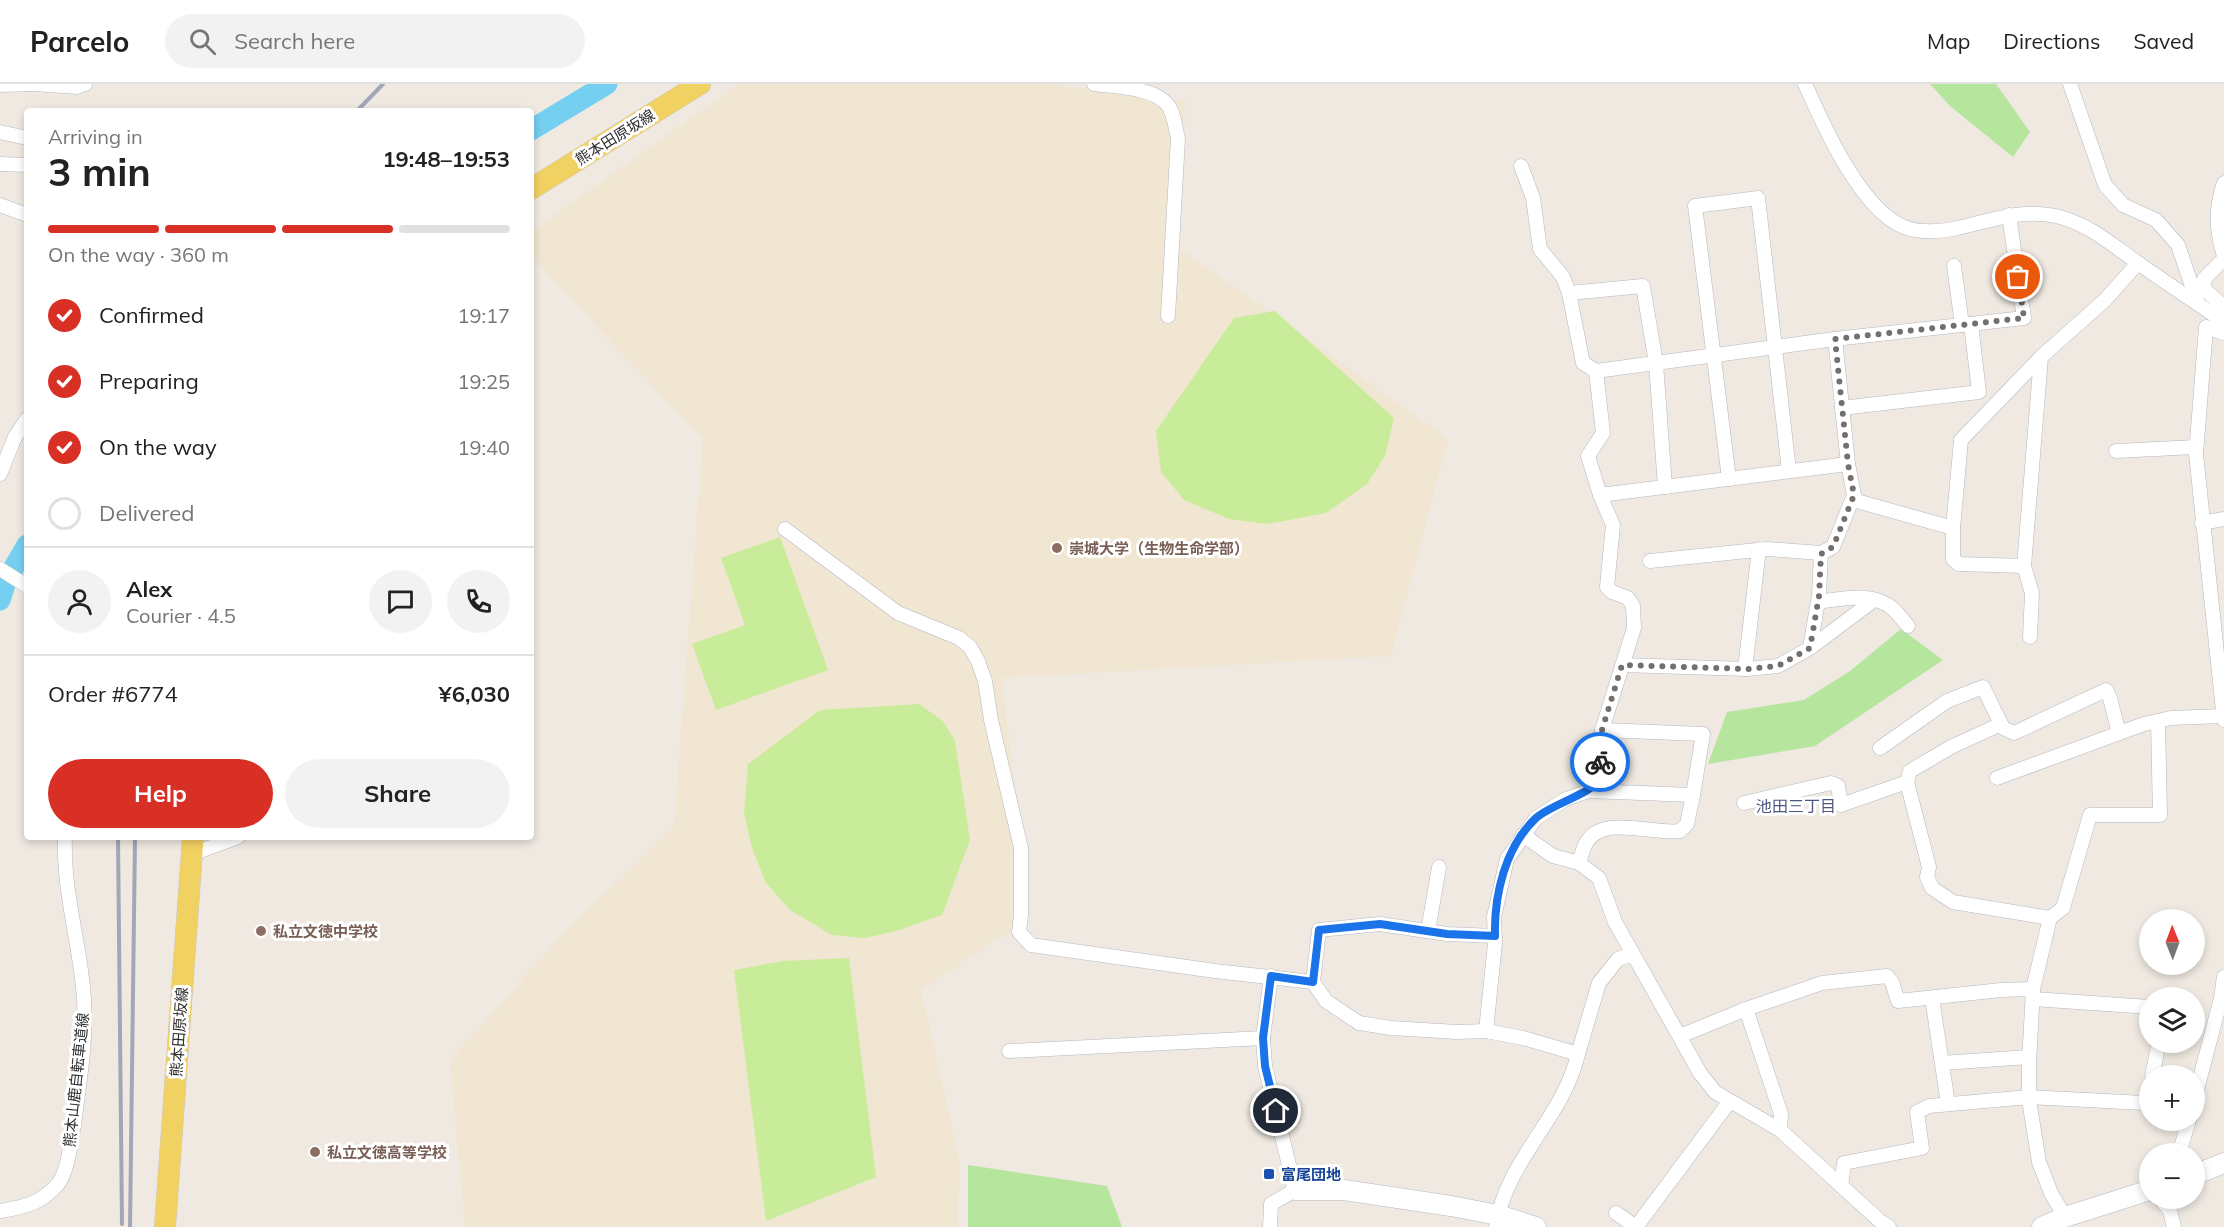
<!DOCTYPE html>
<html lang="en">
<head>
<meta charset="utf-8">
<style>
	:root { --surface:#fff; --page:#f2f2f2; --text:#222; --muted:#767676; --line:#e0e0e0; --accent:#d93025 }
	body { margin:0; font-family:Mulish,"Noto Sans JP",sans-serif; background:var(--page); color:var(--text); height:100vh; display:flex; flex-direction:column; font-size:22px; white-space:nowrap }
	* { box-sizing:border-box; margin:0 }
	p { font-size:20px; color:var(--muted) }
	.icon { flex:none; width:33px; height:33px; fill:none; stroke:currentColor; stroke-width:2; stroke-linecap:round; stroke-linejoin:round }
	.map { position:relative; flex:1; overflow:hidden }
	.panel { position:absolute; left:24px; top:24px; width:510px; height:732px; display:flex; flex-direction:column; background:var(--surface); border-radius:6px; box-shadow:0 3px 9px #0003 }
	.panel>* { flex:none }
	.needle { width:39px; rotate:359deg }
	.fabs { position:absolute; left:2139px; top:825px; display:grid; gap:12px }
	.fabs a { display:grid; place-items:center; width:66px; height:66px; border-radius:50%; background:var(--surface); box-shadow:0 3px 9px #0003; font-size:30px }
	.pin { position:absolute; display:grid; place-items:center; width:51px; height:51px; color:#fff; margin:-26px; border:3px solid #fff; border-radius:50%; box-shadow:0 2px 6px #0007 }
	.courier { position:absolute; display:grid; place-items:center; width:60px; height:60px; margin:-30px; border:4px solid #1a73e8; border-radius:50%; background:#fff; color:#222; box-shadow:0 2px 8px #0007 }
	.summary em { font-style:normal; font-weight:700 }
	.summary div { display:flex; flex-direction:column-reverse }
	.summary { display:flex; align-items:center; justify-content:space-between; height:102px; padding:0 24px }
	h1 { font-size:39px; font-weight:700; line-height:45px }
	.bar { display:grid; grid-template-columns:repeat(4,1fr); gap:9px 6px; align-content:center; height:72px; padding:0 24px }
	.bar i { height:8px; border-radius:4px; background:var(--line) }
	.bar .selected { background:var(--accent) }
	.bar p { grid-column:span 4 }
	.line { display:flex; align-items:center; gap:15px; padding:0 24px; border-top:2px solid var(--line) }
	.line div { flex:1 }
	.round { display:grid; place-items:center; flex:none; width:63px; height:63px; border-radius:32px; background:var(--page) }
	ol { padding:0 24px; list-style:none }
	li { display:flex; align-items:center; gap:18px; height:66px }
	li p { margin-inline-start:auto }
	li .icon { padding:6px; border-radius:50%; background:var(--accent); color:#fff; stroke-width:4 }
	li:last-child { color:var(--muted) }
	li i { width:33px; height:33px; border:3px solid var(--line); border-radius:50% }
	.button { display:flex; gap:12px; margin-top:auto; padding:12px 24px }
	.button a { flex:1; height:69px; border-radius:36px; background:var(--accent); color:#fff; font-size:24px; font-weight:700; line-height:69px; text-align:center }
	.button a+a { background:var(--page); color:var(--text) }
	header { display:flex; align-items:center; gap:36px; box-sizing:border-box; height:84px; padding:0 30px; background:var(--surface); border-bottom:2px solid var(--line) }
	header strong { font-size:28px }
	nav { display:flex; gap:33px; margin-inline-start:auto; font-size:21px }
	.search { width:420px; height:54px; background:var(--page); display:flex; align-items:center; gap:15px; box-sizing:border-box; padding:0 21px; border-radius:33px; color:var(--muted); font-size:22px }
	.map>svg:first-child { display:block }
	.education { fill:#f0e6d1 }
	.green { fill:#b6e59e }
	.pitch { fill:#c9ec9a }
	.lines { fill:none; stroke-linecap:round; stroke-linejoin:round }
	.river { stroke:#75cff0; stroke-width:21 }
	.street-casing { stroke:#b4b7c1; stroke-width:15 }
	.secondary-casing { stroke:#b4b7c1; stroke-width:21 }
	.primary-casing { stroke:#c9c9c9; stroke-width:22 }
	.street { stroke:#fff; stroke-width:14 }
	.secondary { stroke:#fff; stroke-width:20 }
	.primary { stroke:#f2d163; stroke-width:21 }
	.rail { stroke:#a3a6b8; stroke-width:4 }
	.done { stroke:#726f6d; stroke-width:6; stroke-dasharray:0 10.8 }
	.route { stroke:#1a73e8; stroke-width:8 }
	.education-dot { fill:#8d6e63; stroke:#fff; stroke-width:2 }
	.transit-dot { fill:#1a4fb4; stroke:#fff; stroke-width:2 }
	.labels { text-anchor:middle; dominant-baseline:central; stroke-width:6; stroke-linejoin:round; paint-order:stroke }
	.street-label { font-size:15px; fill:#2e2e2e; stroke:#fff }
	.education-label { font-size:15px; font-weight:bold; fill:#785e54; stroke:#fff; text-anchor:start }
	.transit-label { font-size:15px; font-weight:bold; fill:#164399; stroke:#fff; text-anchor:start }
	.neighbourhood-label { font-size:16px; fill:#4d5680; stroke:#fff }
</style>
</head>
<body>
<header>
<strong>Parcelo</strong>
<div class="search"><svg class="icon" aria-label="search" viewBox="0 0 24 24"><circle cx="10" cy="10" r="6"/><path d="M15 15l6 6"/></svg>Search here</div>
<nav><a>Map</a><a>Directions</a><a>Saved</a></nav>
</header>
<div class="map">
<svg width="2224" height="1143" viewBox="0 0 2224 1143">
	<rect width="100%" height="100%" fill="#efe9e1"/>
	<path class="education" d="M739 0H1047L1185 17 1179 164 1448 355 1391 572 1002 594 1029 834 921 906 960 1079 957 1143H465L450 977 562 851 674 743 703 356 531 172V148Z"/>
	<g class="green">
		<path d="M1930 0H1996L2030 48 2013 73 1950 22Z"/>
		<path d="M1901 545 1943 576 1815 662 1708 680 1727 628 1804 616 1850 587Z"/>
		<path d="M968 1081 1107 1102 1122 1143H968Z"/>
	</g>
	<g class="pitch">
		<path d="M1275 227 1394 334 1385 372 1367 400 1326 429 1267 440 1229 435 1184 416 1161 388 1156 347 1234 234Z"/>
		<path d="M780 453 828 586 716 626 692 560 745 541 721 474Z"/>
		<path d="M919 620 943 637 955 657 970 756 942 831 896 847 865 854 832 851 790 826 766 799 752 764 744 729 748 680 820 626Z"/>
		<path d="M849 874 876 1093 766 1137 734 886 783 877Z"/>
	</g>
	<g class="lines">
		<g class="river">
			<path d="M531 46 607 0"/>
			<path d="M0 516 6 497 27 461"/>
		</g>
		<defs>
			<g id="street">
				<path d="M1094 0C1114 3 1151 3 1166 19 1174 27 1175 43 1178 54L1168 232"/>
				<path d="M1805 0C1824 42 1860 125 1904 143 1920 149 1937 148 1953 145 1988 138 2020 124 2056 132 2089 140 2111 160 2138 179 2166 199 2196 218 2224 238"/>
				<path d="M2070 0 2105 101 2123 121 2156 136 2178 161 2198 220"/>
				<path d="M0 1 34 0 77 3 85 0"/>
				<path d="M0 48 27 54"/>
				<path d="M0 80 27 81"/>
				<path d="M1521 82 1533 114 1540 165 1563 193 1569 209 1583 279 1596 287 1835 255 2024 234 2009 131"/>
				<path d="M2224 99C2215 125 2216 146 2224 172"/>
				<path d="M0 121 27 131"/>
				<path d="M2224 175 2204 195V205L2224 223"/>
				<path d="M1954 182 1962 241"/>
				<path d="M1569 209 1643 202 1656 279 1665 403"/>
				<path d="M2224 249 2206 243 2196 370 2224 636"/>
				<path d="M1842 324 1979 308 1971 240"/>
				<path d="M2116 367 2196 363"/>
				<path d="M0 390 15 353 27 335"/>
				<path d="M1729 395 1695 122 1758 114 1789 387"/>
				<path d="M1600 411 1848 380"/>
				<path d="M1853 416 1953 444"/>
				<path d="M2202 439 2224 435"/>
				<path d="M785 445 898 529 959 554 970 563 978 577 985 597 991 636 1021 764V831L1019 848 1031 861 1215 887 1313 898 1319 846 1380 840 1447 850 1495 852"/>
				<path d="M1650 477 1767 465 1821 469 1833 463 1854 411 1848 380 1835 255"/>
				<path d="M2024 482 1959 480 1953 475V444L1961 356 2041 273 2105 216 2138 179"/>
				<path d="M0 485 27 502"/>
				<path d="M1818 518C1841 515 1867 508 1888 521 1896 526 1902 535 1908 542"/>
				<path d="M2030 553 2032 509 2024 482 2041 273"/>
				<path d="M1810 564 1874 516"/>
				<path d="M1622 581 1747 585 1778 582 1810 564 1819 511 1821 469"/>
				<path d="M1745 585 1759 465"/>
				<path d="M1880 664 1947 617 1983 603 2003 644 2014 649 2106 606 2110 614 2119 649"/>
				<path d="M1997 694 2144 640 2171 634 2223 632"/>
				<path d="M1907 698 1929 783 1927 793 1932 804 1953 818 2050 834"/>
				<path d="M1589 707 1693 711 1703 650 1602 646"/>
				<path d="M1744 719 1831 699 1838 702 1841 721 1907 698 1910 687 1951 663 2001 640"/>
				<path d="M1523 751 1553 772 1579 779 1599 794 1615 838 1700 989 1715 1008 1780 1046 1881 1138 1889 1143"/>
				<path d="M192 770 238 753"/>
				<path d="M1579 779C1581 774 1582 767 1585 761 1600 729 1652 751 1680 747L1687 740 1693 711"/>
				<path d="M1428 847 1439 783"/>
				<path d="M1313 898 1326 917 1359 939 1391 944 1457 948 1486 947 1523 954 1578 970C1564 1033 1505 1077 1496 1143"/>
				<path d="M1932 914 1948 1020"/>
				<path d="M2033 915 2150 923"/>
				<path d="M1746 925 1781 1030 1780 1046"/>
				<path d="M1486 947 1495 859 1494 833 1507 775 1536 734 1566 715 1589 707 1598 697 1602 646 1634 544 1633 522 1628 514 1612 508 1607 503 1613 441 1600 411 1588 372 1603 349 1596 287"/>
				<path d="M1680 952 1746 925 1822 899 1887 892 1892 898 1898 917 2001 906 2033 905"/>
				<path d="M1009 967 1263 954"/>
				<path d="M1578 970 1599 899 1618 875 1633 870"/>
				<path d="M1942 979 2029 973"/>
				<path d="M2152 992 2159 958"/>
				<path d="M2194 1017 2221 914 2224 893"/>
				<path d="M2179 1070 2189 1036"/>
				<path d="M1841 1102 1844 1079 1922 1064 1917 1028 1929 1022 2029 1013 2145 1019 2150 1005"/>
				<path d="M2160 1114 2170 1127 2174 1143"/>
				<path d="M0 1127C24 1123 40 1120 57 1101 68 1089 71 1057 74 1040 80 995 88 948 83 903 78 853 63 804 65 753"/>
				<path d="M1616 1129 1636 1143"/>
				<path d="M2065 1133 2051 1109 2039 1078 2029 1016V980L2033 905 2050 834 2063 824 2090 731H2160L2158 637"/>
				<path d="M1270 1143 1271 1120 1295 1106 1265 982 1263 954 1271 892"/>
				<path d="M1636 1143 1730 1017"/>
			</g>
			<g id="secondary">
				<path d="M2194 1091 2224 1079"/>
				<path d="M1295 1106H1344L1451 1122 1498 1131 1536 1143"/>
				<path d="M2042 1143 2065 1133 2150 1106"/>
			</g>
			<g id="primary">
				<path d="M531 105 700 0"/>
				<path d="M165 1143 193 753"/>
			</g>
		</defs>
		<use href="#street" class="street-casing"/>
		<use href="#secondary" class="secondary-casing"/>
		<use href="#primary" class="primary-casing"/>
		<use href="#street" class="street"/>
		<use href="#secondary" class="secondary"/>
		<use href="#primary" class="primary"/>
		<g class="rail">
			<path d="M357 27 383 0"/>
			<path d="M118 753 122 1140"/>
			<path d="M130 1143 135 753"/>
		</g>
	</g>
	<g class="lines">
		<path class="done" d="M1600 678 1602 646 1622 581 1748 585 1778 582 1810 564 1819 512 1821 470 1833 463 1854 411 1848 380 1835 255 2024 234 2018 193"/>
		<path class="route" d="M1276 1027 1265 982 1263 954 1271 892 1313 898 1319 846 1380 840 1447 850 1495 852C1494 811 1505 763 1536 734 1550 721 1593 709 1598 696 1600 691 1600 683 1600 678"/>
	</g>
	<g class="education-dot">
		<circle cx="1057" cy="464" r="6"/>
		<circle cx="261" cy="847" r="6"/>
		<circle cx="315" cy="1068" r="6"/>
	</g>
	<rect class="transit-dot" x="1263" y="1084" width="12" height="12" rx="3"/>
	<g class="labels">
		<g class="street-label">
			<text transform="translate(615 53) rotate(-32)">熊本田原坂線</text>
			<text transform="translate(179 948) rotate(-86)">熊本田原坂線</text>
			<text transform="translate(76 996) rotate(-84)">熊本山鹿自転車道線</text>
		</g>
		<g class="education-label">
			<text x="1069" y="464">崇城大学（生物生命学部）</text>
			<text x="273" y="847">私立文徳中学校</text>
			<text x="327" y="1068">私立文徳高等学校</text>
		</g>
		<g class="transit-label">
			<text x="1281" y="1090">富尾団地</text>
		</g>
		<g class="neighbourhood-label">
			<text x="1796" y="722">池田三丁目</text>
		</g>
	</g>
</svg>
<div class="fabs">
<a><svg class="needle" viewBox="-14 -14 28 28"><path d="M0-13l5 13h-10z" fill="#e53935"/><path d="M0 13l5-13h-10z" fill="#767676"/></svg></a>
<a><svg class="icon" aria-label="layers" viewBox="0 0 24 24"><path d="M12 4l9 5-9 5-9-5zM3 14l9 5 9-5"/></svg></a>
<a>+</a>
<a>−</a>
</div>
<div class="pin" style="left:2018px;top:193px;background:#ea580c"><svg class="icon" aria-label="bag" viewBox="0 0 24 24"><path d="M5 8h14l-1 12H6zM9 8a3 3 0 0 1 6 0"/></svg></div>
<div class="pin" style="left:1276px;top:1027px;background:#1f2937"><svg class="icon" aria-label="home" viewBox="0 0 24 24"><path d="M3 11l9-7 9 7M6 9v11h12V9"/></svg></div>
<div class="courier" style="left:1600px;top:678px"><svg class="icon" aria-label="bike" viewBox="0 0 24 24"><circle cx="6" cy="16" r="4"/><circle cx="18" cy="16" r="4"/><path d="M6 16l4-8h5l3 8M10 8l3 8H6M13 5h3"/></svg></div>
<section class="panel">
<div class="summary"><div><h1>3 min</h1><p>Arriving in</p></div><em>19:48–19:53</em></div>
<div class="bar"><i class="selected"></i><i class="selected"></i><i class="selected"></i><i></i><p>On the way · 360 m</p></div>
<ol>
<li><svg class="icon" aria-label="check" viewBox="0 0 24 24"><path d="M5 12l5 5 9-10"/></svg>Confirmed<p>19:17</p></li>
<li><svg class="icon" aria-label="check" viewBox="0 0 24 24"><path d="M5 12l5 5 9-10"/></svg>Preparing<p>19:25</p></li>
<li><svg class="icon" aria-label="check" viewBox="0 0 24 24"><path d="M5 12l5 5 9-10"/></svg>On the way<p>19:40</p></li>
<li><i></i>Delivered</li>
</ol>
<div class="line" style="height:108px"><a class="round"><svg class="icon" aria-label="person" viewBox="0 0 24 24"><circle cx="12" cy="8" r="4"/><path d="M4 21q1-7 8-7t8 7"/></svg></a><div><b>Alex</b><p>Courier · 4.5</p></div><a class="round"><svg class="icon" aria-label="chat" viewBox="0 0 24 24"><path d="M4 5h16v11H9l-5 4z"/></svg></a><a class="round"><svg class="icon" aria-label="phone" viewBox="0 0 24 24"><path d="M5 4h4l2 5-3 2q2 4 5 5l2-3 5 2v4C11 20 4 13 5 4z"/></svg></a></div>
<div class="line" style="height:78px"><div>Order #6774</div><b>¥6,030</b></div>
<div class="button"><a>Help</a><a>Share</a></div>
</section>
</div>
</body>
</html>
